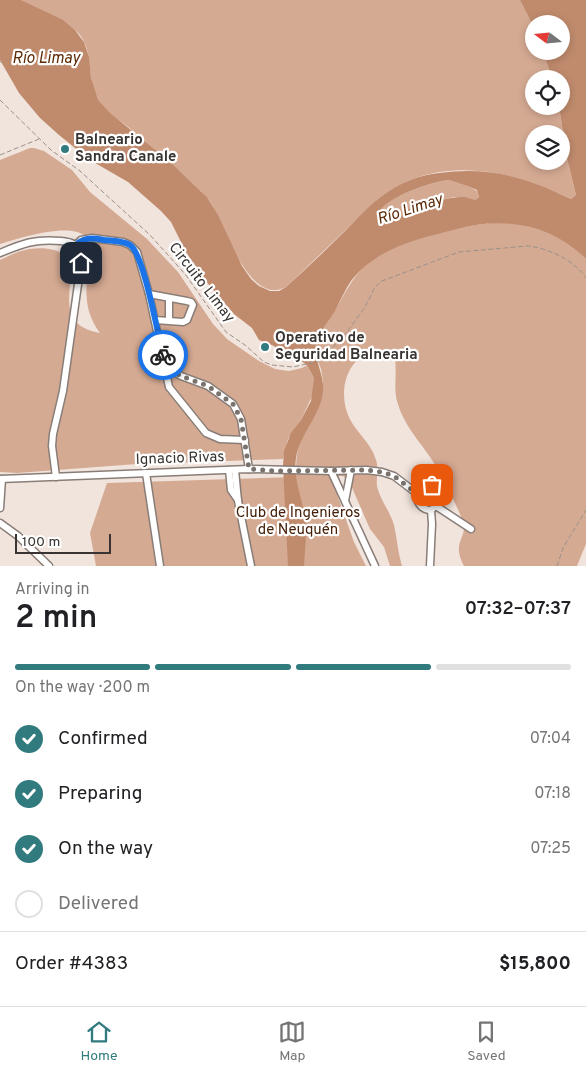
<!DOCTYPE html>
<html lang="en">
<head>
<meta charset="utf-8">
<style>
	:root { --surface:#fff; --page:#f6f6f6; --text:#202124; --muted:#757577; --line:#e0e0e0; --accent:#317a7e }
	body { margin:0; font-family:Overpass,sans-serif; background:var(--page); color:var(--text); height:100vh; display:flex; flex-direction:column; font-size:19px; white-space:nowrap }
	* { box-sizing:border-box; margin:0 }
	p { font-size:16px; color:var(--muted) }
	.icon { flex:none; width:28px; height:28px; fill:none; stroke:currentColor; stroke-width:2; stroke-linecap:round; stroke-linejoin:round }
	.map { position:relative; height:566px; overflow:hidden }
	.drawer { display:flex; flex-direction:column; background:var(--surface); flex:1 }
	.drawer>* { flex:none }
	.needle { width:32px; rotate:286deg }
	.fabs { position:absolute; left:525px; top:15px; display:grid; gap:10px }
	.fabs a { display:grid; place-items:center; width:45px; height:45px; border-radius:50%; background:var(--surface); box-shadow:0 2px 8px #0003; font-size:25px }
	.scale { position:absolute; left:15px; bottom:12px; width:96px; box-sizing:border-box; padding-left:5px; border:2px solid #393431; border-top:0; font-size:14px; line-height:18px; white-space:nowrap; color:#393431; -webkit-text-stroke:4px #fff; paint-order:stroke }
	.pin { position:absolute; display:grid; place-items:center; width:42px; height:42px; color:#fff; margin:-21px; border-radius:10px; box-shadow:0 2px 8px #0006 }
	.courier { position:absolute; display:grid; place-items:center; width:50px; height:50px; margin:-25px; border:4px solid #1a73e8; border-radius:50%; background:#fff; color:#222; box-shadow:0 1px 6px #0007 }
	.overview em { font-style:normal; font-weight:600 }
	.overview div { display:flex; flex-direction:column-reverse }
	.overview { display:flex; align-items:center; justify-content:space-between; height:85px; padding:0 15px }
	h1 { font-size:32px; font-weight:600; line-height:38px }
	.bar { display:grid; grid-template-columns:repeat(4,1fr); gap:8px 5px; align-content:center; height:60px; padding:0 15px }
	.bar i { height:6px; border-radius:4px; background:var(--line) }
	.bar .selected { background:var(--accent) }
	.bar p { grid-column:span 4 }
	.line { display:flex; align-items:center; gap:12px; padding:0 15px; border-top:1px solid var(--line) }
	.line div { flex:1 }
	ol { padding:0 15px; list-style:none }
	li { display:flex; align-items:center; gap:15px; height:55px }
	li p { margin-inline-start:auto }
	li .icon { padding:5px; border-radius:50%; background:var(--accent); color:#fff; stroke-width:4 }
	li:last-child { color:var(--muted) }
	li i { width:28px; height:28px; border:2px solid var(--line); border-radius:50% }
	.menu { display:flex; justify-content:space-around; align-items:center; height:70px; border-top:1px solid var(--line); background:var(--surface); font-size:14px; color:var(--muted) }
	.menu a { display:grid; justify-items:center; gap:2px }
	.menu .selected { color:var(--accent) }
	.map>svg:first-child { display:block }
	.green { fill:#d5aa93; fill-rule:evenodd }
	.water { fill:#c08b6d; fill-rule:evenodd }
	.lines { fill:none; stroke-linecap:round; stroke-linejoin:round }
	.minor-casing { stroke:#897d77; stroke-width:9 }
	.path { stroke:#9a918b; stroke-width:1; stroke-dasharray:5 2.5; stroke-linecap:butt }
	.minor { stroke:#fff; stroke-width:6 }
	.done { stroke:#79726d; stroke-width:5; stroke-dasharray:0 9 }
	.route { stroke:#1a73e8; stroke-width:6 }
	.poi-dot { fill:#317a7e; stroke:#fff; stroke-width:2 }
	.labels { text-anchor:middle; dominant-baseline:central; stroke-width:4.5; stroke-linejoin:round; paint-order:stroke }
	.poi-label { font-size:15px; font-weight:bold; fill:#393431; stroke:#fff; text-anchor:start }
	.street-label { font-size:15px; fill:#393431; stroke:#fff }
	.park-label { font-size:15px; fill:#45210a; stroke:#fff }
	.water-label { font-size:16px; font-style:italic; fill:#5c2a06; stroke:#fff }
</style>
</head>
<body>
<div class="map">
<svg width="586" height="566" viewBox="0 0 586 566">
	<rect width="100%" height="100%" fill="#f1e4dd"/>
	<g class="green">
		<path d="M21 0H520L534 28V51H543L552 79H534V106H559L567 158 576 195 571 199C511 169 435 153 378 199L286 287C248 307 225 224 209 200 203 192 194 185 187 178 168 160 147 143 127 126 117 119 105 111 98 101 85 79 96 47 75 30 62 19 37 9 21 0ZM534 134H561V161H534Z"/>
		<path d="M30 148H34L44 151 72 170 90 192 147 239 178 272 213 324 227 339 259 361 275 369 289 371 302 368 307 365 314 378 313 394 301 420 288 439 283 459 137 464 17 473 0 472V260C7 257 14 253 21 251 36 246 67 246 71 266 72 272 71 279 70 285 67 312 70 327 100 333 85 313 85 294 88 270 89 258 91 247 85 236 69 222 19 238 0 244V160Z"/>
		<path d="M449 180 470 187 477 191 479 197 475 200 454 197 418 206 381 219 376 218C378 199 433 181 449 180Z"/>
		<path d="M507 222C537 226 565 237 586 259V544L577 566H464C450 540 470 538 462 519 454 500 444 478 432 460 419 440 404 426 397 401 393 386 398 370 394 355 387 348 379 350 370 353 345 361 339 393 348 415 355 432 371 442 376 460 379 468 376 478 377 486 380 500 390 511 394 525 397 539 398 552 402 566H390L384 547 370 529 350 483 343 476H339L333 483 354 542 366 566H96L90 533 107 483 296 477C296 463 296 449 303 436 309 423 318 414 321 399 324 389 323 379 321 369 318 361 314 352 316 343 319 332 329 321 335 310 345 294 352 277 367 264 398 238 468 223 507 222Z"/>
	</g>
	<path class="water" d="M0 0H21L63 20 75 30 84 42 89 57 91 78 98 100 110 113 168 160 207 197 218 215 242 266 251 279 259 286 270 291H279L286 287C306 269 325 251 344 232 358 218 372 202 389 191 404 181 421 175 439 173 488 166 526 177 571 199L576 195 567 158 559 106H561V79H552L543 51H561V24H534V28L520 0H586V259C551 224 503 216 457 229 418 239 378 247 351 281 345 290 340 301 335 311 329 321 319 332 316 344 313 358 325 376 323 392 320 417 300 433 296 458 293 479 302 497 305 517 307 533 305 550 304 566H288L283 466 284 451 291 433 301 420 311 401 314 378 307 365 301 361 287 358 274 346 259 340 252 328 234 314 203 278 186 252 171 222 161 211 128 182 90 160 59 135 40 118 19 93 0 60ZM449 180 470 187 477 190 479 197 475 200C471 199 467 197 463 197 446 196 398 212 381 219L377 218C378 199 433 181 449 180Z"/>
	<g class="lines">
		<defs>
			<g id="minor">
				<path d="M76 245 81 240 92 238 123 242 130 245 137 252 149 294 169 387 206 433 220 439 245 440"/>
				<path d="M0 253C24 243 34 239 61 241 70 242 76 243 80 251L81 263 63 391 53 434 52 446 56 477"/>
				<path d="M149 294 187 301 191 302 193 305 187 320 183 322 155 320"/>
				<path d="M169 298V320"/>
				<path d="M165 366 181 376 208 386 233 404 241 419 249 469"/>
				<path d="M229 470 231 490 238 500"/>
				<path d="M235 470 238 501 251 566"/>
				<path d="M331 471 375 566"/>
				<path d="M146 473 160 566"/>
				<path d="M0 479 249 469 331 471 366 470 382 472 394 476 415 492"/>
				<path d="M426 485 436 487 438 494 436 506 431 510C420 510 417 501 415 492Z"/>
				<path d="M431 485 437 473"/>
				<path d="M345 501 351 470"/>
				<path d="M436 506 471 529"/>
				<path d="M0 508 2 479"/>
				<path d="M0 523 18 536 49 566"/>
				<path d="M430 566 432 524 431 510"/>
			</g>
		</defs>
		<use href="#minor" class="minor-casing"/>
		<g class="path">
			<path d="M0 62H1"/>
			<path d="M0 100 51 150 80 171 150 235 185 274 226 332 245 345 264 362 272 365 293 367 320 361 347 332 365 307 375 287 382 281 459 252 527 246C546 247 576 261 586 278"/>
			<path d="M0 155 39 139"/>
			<path d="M557 566 563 548 586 510"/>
		</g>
		<use href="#minor" class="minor"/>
	</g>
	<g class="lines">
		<path class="done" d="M163 355 165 366 181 376 208 386 233 404 241 419 249 469 275 471 366 470 382 472 394 476 415 492 426 484 432 485"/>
		<path class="route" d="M81 263 80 251 76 245C84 237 93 238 104 240 112 241 124 241 130 245 144 254 158 336 163 355"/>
	</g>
	<g class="poi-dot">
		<circle cx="65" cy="149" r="5"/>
		<circle cx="265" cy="347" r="5"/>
	</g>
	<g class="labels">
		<g class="poi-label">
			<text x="75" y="140">Balneario<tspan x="75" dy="17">Sandra Canale</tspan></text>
			<text x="275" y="338">Operativo de<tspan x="275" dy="17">Seguridad Balnearia</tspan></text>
		</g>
		<g class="street-label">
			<text transform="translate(201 283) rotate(52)">Circuito Limay</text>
			<text transform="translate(180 459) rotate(-2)">Ignacio Rivas</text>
		</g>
		<g class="park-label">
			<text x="298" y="513">Club de Ingenieros<tspan x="298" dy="17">de Neuquén</tspan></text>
		</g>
		<g class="water-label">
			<text x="46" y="59">Río Limay</text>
			<text transform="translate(410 210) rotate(-18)">Río Limay</text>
		</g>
	</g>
</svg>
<div class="fabs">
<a><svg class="needle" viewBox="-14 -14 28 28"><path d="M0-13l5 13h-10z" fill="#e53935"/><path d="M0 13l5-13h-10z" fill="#757577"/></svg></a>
<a><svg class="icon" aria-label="locate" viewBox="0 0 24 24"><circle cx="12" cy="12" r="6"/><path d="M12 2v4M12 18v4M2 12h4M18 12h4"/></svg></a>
<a><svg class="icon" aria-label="layers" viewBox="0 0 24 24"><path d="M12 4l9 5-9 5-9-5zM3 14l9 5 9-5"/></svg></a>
</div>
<div class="scale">100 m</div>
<div class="pin" style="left:432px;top:485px;background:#ea580c"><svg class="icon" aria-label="bag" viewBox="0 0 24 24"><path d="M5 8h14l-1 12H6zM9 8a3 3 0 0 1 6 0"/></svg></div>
<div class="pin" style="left:81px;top:263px;background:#1f2937"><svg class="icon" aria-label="home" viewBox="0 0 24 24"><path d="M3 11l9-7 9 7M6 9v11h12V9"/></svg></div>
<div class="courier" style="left:163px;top:355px"><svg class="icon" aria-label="bike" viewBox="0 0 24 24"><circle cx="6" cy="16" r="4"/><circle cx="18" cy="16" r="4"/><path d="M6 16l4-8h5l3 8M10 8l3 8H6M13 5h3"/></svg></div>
</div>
<section class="drawer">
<div class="overview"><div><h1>2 min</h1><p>Arriving in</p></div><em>07:32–07:37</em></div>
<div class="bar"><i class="selected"></i><i class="selected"></i><i class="selected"></i><i></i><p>On the way · 200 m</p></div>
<ol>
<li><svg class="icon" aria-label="check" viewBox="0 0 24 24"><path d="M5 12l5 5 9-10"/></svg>Confirmed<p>07:04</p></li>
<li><svg class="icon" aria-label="check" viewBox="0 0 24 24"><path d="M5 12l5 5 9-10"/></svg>Preparing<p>07:18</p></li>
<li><svg class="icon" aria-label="check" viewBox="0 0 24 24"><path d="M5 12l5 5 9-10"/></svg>On the way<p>07:25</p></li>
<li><i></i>Delivered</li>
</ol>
<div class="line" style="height:65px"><div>Order #4383</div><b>$15,800</b></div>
</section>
<nav class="menu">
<a class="selected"><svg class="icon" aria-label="home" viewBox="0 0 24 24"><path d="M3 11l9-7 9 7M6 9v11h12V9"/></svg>Home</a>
<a><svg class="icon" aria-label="map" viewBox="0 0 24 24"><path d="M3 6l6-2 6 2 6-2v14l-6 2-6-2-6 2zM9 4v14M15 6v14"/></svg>Map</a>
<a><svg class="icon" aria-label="saved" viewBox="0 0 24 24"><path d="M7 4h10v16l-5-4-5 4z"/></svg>Saved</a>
</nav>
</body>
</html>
